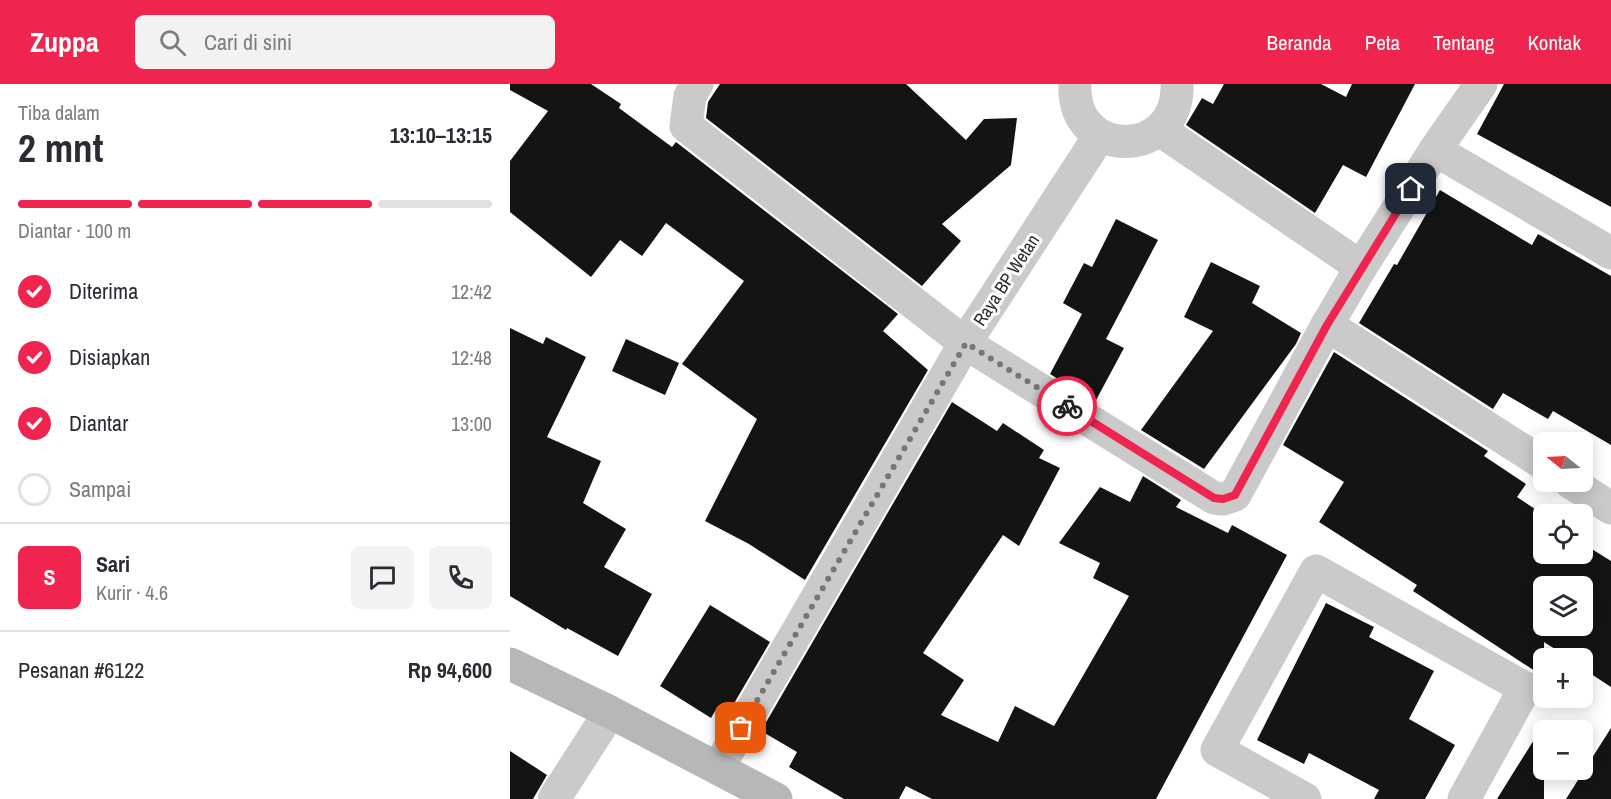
<!DOCTYPE html>
<html lang="id">
<head>
<meta charset="utf-8">
<style>
	:root { --surface:#fff; --page:#f2f2f3; --text:#2b2b33; --muted:#7c7c81; --line:#e1e1e2; --accent:#ef244f }
	body { margin:0; font-family:"Archivo Narrow",sans-serif; background:var(--page); color:var(--text); height:100vh; display:flex; flex-direction:column; font-size:22px; white-space:nowrap }
	* { box-sizing:border-box; margin:0 }
	p { font-size:20px; color:var(--muted) }
	.icon { flex:none; width:33px; height:33px; fill:none; stroke:currentColor; stroke-width:2; stroke-linecap:round; stroke-linejoin:round }
	.map { position:relative; flex:1; overflow:hidden }
	.details { display:flex; flex-direction:column; background:var(--surface); width:510px }
	.details>* { flex:none }
	.needle { width:39px; rotate:288deg }
	.tools { position:absolute; left:1023px; top:348px; display:grid; gap:12px }
	.tools a { display:grid; place-items:center; width:60px; height:60px; border-radius:9px; background:var(--surface); box-shadow:0 3px 15px #0003; font-size:30px }
	.pin { position:absolute; display:grid; place-items:center; width:51px; height:51px; color:#fff; margin:-26px; border-radius:12px; box-shadow:0 3px 9px #0006 }
	.courier { position:absolute; display:grid; place-items:center; width:60px; height:60px; margin:-30px; border:4px solid #ef244f; border-radius:50%; background:#fff; color:#222; box-shadow:0 2px 8px #0007 }
	.summary em { font-style:normal; font-weight:700 }
	.summary div { display:flex; flex-direction:column-reverse }
	.summary { display:flex; align-items:center; justify-content:space-between; height:102px; padding:0 18px }
	h1 { font-size:39px; font-weight:700; line-height:45px }
	.bar { display:grid; grid-template-columns:repeat(4,1fr); gap:9px 6px; align-content:center; height:72px; padding:0 18px }
	.bar i { height:8px; border-radius:4px; background:var(--line) }
	.bar .on { background:var(--accent) }
	.bar p { grid-column:span 4 }
	.line { display:flex; align-items:center; gap:15px; padding:0 18px; border-top:2px solid var(--line) }
	.line div { flex:1 }
	.round { display:grid; place-items:center; flex:none; width:63px; height:63px; border-radius:9px; background:var(--page) }
	ol { padding:0 18px; list-style:none }
	li { display:flex; align-items:center; gap:18px; height:66px }
	li p { margin-inline-start:auto }
	li .icon { padding:6px; border-radius:50%; background:var(--accent); color:#fff; stroke-width:4 }
	li:last-child { color:var(--muted) }
	li i { width:33px; height:33px; border:3px solid var(--line); border-radius:50% }
	header { display:flex; align-items:center; gap:36px; box-sizing:border-box; height:84px; padding:0 30px; background:var(--accent); color:#fff }
	header strong { font-size:28px }
	nav { display:flex; gap:33px; margin-inline-start:auto; font-size:21px }
	.search { width:420px; height:54px; background:var(--page); display:flex; align-items:center; gap:15px; box-sizing:border-box; padding:0 21px; border-radius:9px; color:var(--muted); font-size:22px }
	main { display:flex; flex:1; min-height:0 }
	.map>svg:first-child { display:block }
	.building { fill:#141414; fill-rule:evenodd }
	.lines { fill:none; stroke-linecap:round; stroke-linejoin:round }
	.minor { stroke:#cacaca; stroke-width:33 }
	.secondary { stroke:#b7b7b7; stroke-width:33 }
	.done { stroke:#767676; stroke-width:6; stroke-dasharray:0 10.8 }
	.route { stroke:#ef244f; stroke-width:8 }
	.labels { text-anchor:middle; dominant-baseline:central; stroke-width:6; stroke-linejoin:round; paint-order:stroke }
	.street-label { font-size:18px; fill:#2d2d2d; stroke:#fff }
</style>
</head>
<body>
<header>
<strong>Zuppa</strong>
<div class="search"><svg class="icon" aria-label="search" viewBox="0 0 24 24"><circle cx="10" cy="10" r="6"/><path d="M15 15l6 6"/></svg>Cari di sini</div>
<nav><a>Beranda</a><a>Peta</a><a>Tentang</a><a>Kontak</a></nav>
</header>
<main>
<section class="details">
<div class="summary"><div><h1>2 mnt</h1><p>Tiba dalam</p></div><em>13:10–13:15</em></div>
<div class="bar"><i class="on"></i><i class="on"></i><i class="on"></i><i></i><p>Diantar · 100 m</p></div>
<ol>
<li><svg class="icon" aria-label="check" viewBox="0 0 24 24"><path d="M5 12l5 5 9-10"/></svg>Diterima<p>12:42</p></li>
<li><svg class="icon" aria-label="check" viewBox="0 0 24 24"><path d="M5 12l5 5 9-10"/></svg>Disiapkan<p>12:48</p></li>
<li><svg class="icon" aria-label="check" viewBox="0 0 24 24"><path d="M5 12l5 5 9-10"/></svg>Diantar<p>13:00</p></li>
<li><i></i>Sampai</li>
</ol>
<div class="line" style="height:108px"><b class="round" style="background:var(--accent);color:#fff">S</b><div><b>Sari</b><p>Kurir · 4.6</p></div><a class="round"><svg class="icon" aria-label="chat" viewBox="0 0 24 24"><path d="M4 5h16v11H9l-5 4z"/></svg></a><a class="round"><svg class="icon" aria-label="phone" viewBox="0 0 24 24"><path d="M5 4h4l2 5-3 2q2 4 5 5l2-3 5 2v4C11 20 4 13 5 4z"/></svg></a></div>
<div class="line" style="height:78px"><div>Pesanan #6122</div><b>Rp 94,600</b></div>
</section>
<div class="map">
<svg width="1101" height="715" viewBox="0 0 1101 715">
	<rect width="100%" height="100%" fill="#fff"/>
	<g class="building">
		<path d="M0 0H81L111 20 109 24 162 63 166 58 388 230 373 247 418 286 295 496 239 460 195 437 247 335 172 280 234 197 156 139 132 172 110 156 81 193 0 128V77L38 27 0 6Z"/>
		<path d="M210 0H396L456 56 474 35 507 34 501 81 432 140 451 157 412 202 196 34 198 18Z"/>
		<path d="M714 0H811L836 13 842 0H905L856 93 833 81 805 129 676 41 692 14 703 20Z"/>
		<path d="M994 0H1101V123L967 50Z"/>
		<path d="M930 106 1022 161 1028 150 1101 192V361L1043 327 1038 335 993 309 983 325 849 239 884 180 887 181Z"/>
		<path d="M606 135 648 156 596 255 614 264 585 318 540 290 572 230 553 219 574 179 582 183Z"/>
		<path d="M701 178 750 202 742 219 791 249 786 260 694 385 631 346 703 247 674 233Z"/>
		<path d="M0 244 33 260 36 253 76 273 37 353 91 377 73 419 116 445 94 483 142 510 108 572 57 544 56 546 0 512Z"/>
		<path d="M116 255 169 279 155 311 102 287Z"/>
		<path d="M824 268 978 367 974 372 1016 400 1007 413 1034 431V470H1072V459L1101 477V603L1072 584V574H1059L1034 558V593L903 507 907 501 809 438 834 398 773 361ZM1034 502H1072V542H1034Z"/>
		<path d="M442 318 487 347 493 339 534 366 529 374 550 384 509 462 493 451 413 569 454 596 431 631 488 658 505 622 544 642 619 512 583 494 590 479 549 459 590 403 620 418 633 392 671 416 666 423 718 449 722 441 777 471 646 715H422L396 702 389 715H334L279 683 287 668 251 647Z"/>
		<path d="M816 519 864 543 859 553 924 587 899 635 945 661 915 715H864L869 706 799 669 794 680 747 656Z"/>
		<path d="M200 521 260 558 219 628 208 622 201 634 150 602Z"/>
		<path d="M1034 640V715H987L1005 686Z"/>
		<path d="M1101 644V715H1056Z"/>
		<path d="M0 667 37 691 23 715H0Z"/>
	</g>
	<g class="lines">
		<g class="minor">
			<path d="M187 0 180 12 176 42 455 259 704 414 713 415 725 411 817 241 851 183"/>
			<path d="M565 0C561 77 670 76 667 0"/>
			<path d="M650 46 851 183 925 66 971 0"/>
			<path d="M925 66 1101 169"/>
			<path d="M817 241 1034 380"/>
			<path d="M1060 398 1101 424"/>
			<path d="M208 684 455 259 590 51"/>
			<path d="M44 715 100 628"/>
			<path d="M795 715 707 666 806 487 1015 604 954 715"/>
		</g>
		<path class="secondary" d="M0 580 100 628 266 715"/>
	</g>
	<g class="lines">
		<path class="done" d="M231 644 456 259 557 322"/>
		<path class="route" d="M557 322 704 414 713 415 725 411 817 241 901 105"/>
	</g>
	<g class="labels">
		<g class="street-label">
			<text transform="translate(496 196) rotate(-57)">Raya BP Wetan</text>
		</g>
	</g>
</svg>
<div class="tools">
<a><svg class="needle" viewBox="-14 -14 28 28"><path d="M0-13l5 13h-10z" fill="#e53935"/><path d="M0 13l5-13h-10z" fill="#7c7c81"/></svg></a>
<a><svg class="icon" aria-label="locate" viewBox="0 0 24 24"><circle cx="12" cy="12" r="6"/><path d="M12 2v4M12 18v4M2 12h4M18 12h4"/></svg></a>
<a><svg class="icon" aria-label="layers" viewBox="0 0 24 24"><path d="M12 4l9 5-9 5-9-5zM3 14l9 5 9-5"/></svg></a>
<a>+</a>
<a>−</a>
</div>
<div class="pin" style="left:231px;top:644px;background:#ea580c"><svg class="icon" aria-label="bag" viewBox="0 0 24 24"><path d="M5 8h14l-1 12H6zM9 8a3 3 0 0 1 6 0"/></svg></div>
<div class="pin" style="left:901px;top:105px;background:#1f2937"><svg class="icon" aria-label="home" viewBox="0 0 24 24"><path d="M3 11l9-7 9 7M6 9v11h12V9"/></svg></div>
<div class="courier" style="left:557px;top:322px"><svg class="icon" aria-label="bike" viewBox="0 0 24 24"><circle cx="6" cy="16" r="4"/><circle cx="18" cy="16" r="4"/><path d="M6 16l4-8h5l3 8M10 8l3 8H6M13 5h3"/></svg></div>
</div>
</main>
</body>
</html>
